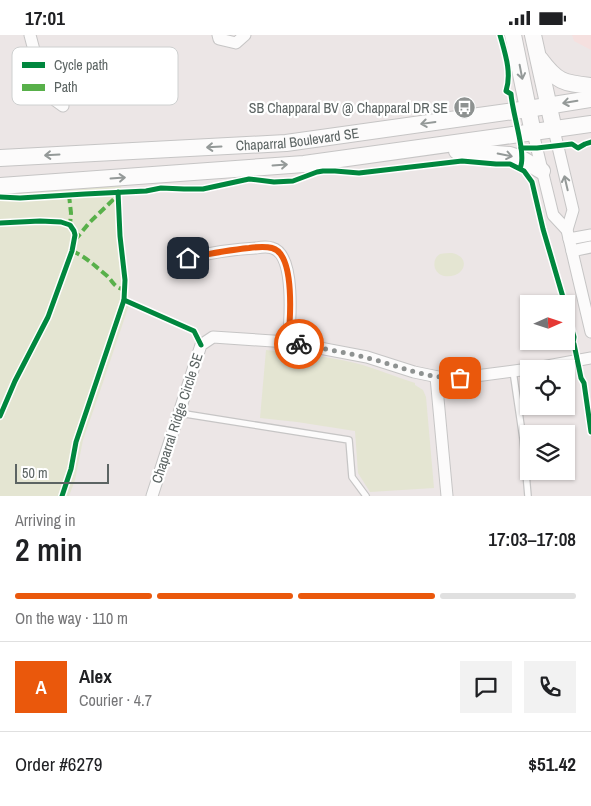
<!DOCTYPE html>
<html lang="en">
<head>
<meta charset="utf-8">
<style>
	:root { --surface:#fff; --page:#f2f2f2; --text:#202124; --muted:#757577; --line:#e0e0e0; --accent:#ea580c }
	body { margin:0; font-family:"Archivo Narrow",sans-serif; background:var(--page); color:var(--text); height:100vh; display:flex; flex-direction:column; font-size:19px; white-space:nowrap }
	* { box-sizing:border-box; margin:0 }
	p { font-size:16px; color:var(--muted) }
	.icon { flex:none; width:28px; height:28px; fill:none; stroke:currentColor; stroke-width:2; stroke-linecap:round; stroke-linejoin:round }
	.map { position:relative; height:461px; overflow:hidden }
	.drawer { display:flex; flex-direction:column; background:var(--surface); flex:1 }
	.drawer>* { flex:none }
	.needle { width:32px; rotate:87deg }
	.buttons { position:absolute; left:520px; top:260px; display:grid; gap:10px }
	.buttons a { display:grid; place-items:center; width:55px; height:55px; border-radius:0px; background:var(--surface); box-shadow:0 1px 4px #0004; font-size:25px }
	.scale { position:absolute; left:15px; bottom:12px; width:94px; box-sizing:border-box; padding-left:5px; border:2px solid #5c6463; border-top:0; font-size:14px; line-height:18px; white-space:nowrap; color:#5c6463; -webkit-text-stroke:4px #fff; paint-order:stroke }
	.pin { position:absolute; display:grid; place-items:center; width:42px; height:42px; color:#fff; margin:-21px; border-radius:10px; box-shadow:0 2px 8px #0006 }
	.courier { position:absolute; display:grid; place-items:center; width:50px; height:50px; margin:-25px; border:4px solid #ea580c; border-radius:50%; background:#fff; color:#222; box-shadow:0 1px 6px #0007 }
	.overview em { font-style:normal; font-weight:600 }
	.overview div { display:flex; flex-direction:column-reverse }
	.overview { display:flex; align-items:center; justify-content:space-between; height:85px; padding:0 15px }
	h1 { font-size:32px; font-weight:600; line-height:38px }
	.bar { display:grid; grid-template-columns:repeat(4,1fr); gap:8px 5px; align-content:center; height:60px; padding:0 15px }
	.bar i { height:6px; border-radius:4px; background:var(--line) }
	.bar .current { background:var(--accent) }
	.bar p { grid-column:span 4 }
	.line { display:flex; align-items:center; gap:12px; padding:0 15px; border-top:1px solid var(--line) }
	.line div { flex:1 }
	.round { display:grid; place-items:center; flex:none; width:52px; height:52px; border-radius:0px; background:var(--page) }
	.status { display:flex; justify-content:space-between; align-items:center; height:35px; padding:0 25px; background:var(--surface); direction:ltr }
	.status svg { height:14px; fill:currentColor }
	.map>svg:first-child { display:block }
	.commercial { fill:#f5e0df }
	.green { fill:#e4e5d2 }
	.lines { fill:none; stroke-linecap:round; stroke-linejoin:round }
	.lane-casing { stroke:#c6c5c5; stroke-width:8 }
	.street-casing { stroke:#c6c5c5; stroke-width:13 }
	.secondary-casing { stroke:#c6c5c5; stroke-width:18 }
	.lane { stroke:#fcfbfb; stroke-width:5.5 }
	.street { stroke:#fcfbfb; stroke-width:11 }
	.secondary { stroke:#fcfbfb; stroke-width:16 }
	.quiet { stroke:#58b04a; stroke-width:4; stroke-dasharray:8 4; stroke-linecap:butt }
	.cycleway-casing { stroke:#fff; stroke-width:8 }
	.cycleway { stroke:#00873e; stroke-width:5 }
	.oneway { stroke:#949998 }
	.done { stroke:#8e9291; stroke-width:5; stroke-dasharray:0 9 }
	.route { stroke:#ea580c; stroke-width:6 }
	.labels { text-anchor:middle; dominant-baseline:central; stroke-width:4.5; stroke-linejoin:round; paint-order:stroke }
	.poi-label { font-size:14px; fill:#5c6463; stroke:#fff; text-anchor:end }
	.street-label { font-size:14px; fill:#5c6463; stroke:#fff }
	.key { fill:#fff; stroke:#ced0d0; stroke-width:1 }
	.key-label { font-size:14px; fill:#5c6463 }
</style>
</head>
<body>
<div class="status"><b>17:01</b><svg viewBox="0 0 49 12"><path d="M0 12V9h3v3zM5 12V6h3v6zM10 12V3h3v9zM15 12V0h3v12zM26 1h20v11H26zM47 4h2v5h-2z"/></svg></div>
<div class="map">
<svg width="591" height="461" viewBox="0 0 591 461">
	<rect width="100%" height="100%" fill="#ece6e6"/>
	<path class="commercial" d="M572 0H591V15L574 6Z"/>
	<g class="green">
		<path d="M121 151 129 270 97 365 83 405 75 445 69 461H0V157Z"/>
		<path d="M452 218C472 222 465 244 444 241 433 239 431 224 440 219 444 218 449 218 452 218Z"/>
		<path d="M266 315C296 318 326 321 355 328 376 333 395 342 415 348V350L423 355 426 362 434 453 370 457 358 438 355 396 297 387 260 383Z"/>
	</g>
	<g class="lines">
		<defs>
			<g id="lane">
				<path d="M513 336 523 404 528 461"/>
				<path d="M179 378 349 405 352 442 366 461"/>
			</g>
			<g id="street">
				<path d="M30 0 43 49 52 63 63 71"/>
				<path d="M218 0 219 4 236 8 245 0"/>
				<path d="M554 95 573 175 567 195 591 297"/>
				<path d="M533 98 553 180 567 195"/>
				<path d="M569 204 591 200"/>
				<path d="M572 216 591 212"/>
				<path d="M188 223C210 218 233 214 256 213 261 212 267 211 272 213 296 219 290 288 288 307"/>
				<path d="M531 334 591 323"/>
				<path d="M436 342 447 461"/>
				<path d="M152 461 201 310 213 302 288 307 367 322 414 337 443 343 468 342 529 334"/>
			</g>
			<g id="secondary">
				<path d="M513 0 533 98"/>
				<path d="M533 0 554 95"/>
				<path d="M540 24C557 47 563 48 591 51"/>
				<path d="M457 116 510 120 522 124 542 136"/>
				<path id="s1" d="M0 123 286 108 528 74 591 64"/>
				<path d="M0 151 304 129 591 89"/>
			</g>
		</defs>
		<use href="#lane" class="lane-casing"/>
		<use href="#street" class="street-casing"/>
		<use href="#secondary" class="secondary-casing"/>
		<use href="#lane" class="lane"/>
		<use href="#street" class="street"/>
		<use href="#secondary" class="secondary"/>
		<g class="quiet">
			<path d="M69 160 71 178 70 190"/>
			<path d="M75 205 90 187 116 162 118 157"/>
			<path d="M72 216C85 221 95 231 106 240 114 247 113 252 125 255"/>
		</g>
		<defs>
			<g id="cycleway">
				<path d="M500 0C505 18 512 38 506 56L511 59C512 77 527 120 520 133"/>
				<path d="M521 113H537L572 109 578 113 585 109 591 107"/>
				<path d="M0 162 20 163 85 159 146 156 161 153 184 154H203L249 144 274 147 293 146 317 137 323 136H335L359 138 462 126 496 129H510L524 136 532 147 543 194 565 269"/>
				<path d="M0 188 40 186 61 187 70 190 74 196 75 200 72 216 48 282 15 346 0 381"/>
				<path d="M124 265 194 296 201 310"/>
				<path d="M566 274 574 302 573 308 574 309 581 343 584 348 591 397"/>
				<path d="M62 461 71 434 76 407 124 265 125 245 120 201 118 157"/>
			</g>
		</defs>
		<use href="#cycleway" class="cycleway-casing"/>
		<use href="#cycleway" class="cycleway"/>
	</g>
	<defs><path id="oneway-shaft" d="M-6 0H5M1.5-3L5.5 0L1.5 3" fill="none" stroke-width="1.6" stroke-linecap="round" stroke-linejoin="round" transform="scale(1.25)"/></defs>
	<g class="oneway">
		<use href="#oneway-shaft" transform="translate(521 37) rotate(79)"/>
		<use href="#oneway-shaft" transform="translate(570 67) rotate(171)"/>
		<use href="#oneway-shaft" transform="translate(428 88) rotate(172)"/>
		<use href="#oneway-shaft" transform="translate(214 112) rotate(177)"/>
		<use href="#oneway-shaft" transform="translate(52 120) rotate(177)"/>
		<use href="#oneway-shaft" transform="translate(505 120) rotate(11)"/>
		<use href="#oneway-shaft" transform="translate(280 130) rotate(-4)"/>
		<use href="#oneway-shaft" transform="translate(118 143) rotate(-4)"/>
		<use href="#oneway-shaft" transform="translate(566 148) rotate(-103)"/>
	</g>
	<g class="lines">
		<path class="done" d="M299 309C322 314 346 317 368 323 399 331 427 344 460 343"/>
		<path class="route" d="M188 223C208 219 228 215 249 213 256 212 265 211 272 213 296 219 290 288 288 307L299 309"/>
	</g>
	<defs>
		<symbol id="bus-disc" viewBox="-11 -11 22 22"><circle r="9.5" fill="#8e9291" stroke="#fff"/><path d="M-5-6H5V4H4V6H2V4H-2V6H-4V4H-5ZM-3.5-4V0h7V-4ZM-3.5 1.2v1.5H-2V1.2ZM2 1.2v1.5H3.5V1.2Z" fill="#fff"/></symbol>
	</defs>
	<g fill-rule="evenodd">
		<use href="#bus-disc" x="452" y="60" width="25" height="25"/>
	</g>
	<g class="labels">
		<g class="poi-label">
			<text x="448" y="73">SB Chapparal BV @ Chapparal DR SE</text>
		</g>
		<g class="street-label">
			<text stroke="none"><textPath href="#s1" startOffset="298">Chaparral Boulevard SE</textPath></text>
			<text transform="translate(177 383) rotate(-72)">Chaparral Ridge Circle SE</text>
		</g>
	</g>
	<rect x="12" y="12" width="166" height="58" rx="8" class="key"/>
	<rect x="22" y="27" width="23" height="6" fill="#00873e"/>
	<rect x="22" y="49" width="23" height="7" fill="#58b04a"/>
	<g class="key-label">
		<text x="54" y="35">Cycle path</text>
		<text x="54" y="57">Path</text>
	</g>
</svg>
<div class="buttons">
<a><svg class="needle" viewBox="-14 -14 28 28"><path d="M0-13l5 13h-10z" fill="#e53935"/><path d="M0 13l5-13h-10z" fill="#757577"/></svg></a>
<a><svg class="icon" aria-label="locate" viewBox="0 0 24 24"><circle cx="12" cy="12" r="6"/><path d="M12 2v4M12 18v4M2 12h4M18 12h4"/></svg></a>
<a><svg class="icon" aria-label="layers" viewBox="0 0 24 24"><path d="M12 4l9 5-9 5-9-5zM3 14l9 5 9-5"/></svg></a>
</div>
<div class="scale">50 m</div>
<div class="pin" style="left:460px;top:343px;background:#ea580c"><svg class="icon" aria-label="bag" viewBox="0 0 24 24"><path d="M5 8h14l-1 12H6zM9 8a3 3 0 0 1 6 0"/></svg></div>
<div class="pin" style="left:188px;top:223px;background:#1f2937"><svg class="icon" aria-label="home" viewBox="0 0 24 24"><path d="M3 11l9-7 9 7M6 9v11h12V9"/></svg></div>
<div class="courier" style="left:299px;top:309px"><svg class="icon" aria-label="bike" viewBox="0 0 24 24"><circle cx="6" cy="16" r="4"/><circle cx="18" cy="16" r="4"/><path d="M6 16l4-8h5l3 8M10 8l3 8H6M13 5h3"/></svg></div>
</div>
<section class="drawer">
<div class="overview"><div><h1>2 min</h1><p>Arriving in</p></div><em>17:03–17:08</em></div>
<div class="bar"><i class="current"></i><i class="current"></i><i class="current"></i><i></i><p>On the way · 110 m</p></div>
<div class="line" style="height:90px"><b class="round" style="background:var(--accent);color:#fff">A</b><div><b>Alex</b><p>Courier · 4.7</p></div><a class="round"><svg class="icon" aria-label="chat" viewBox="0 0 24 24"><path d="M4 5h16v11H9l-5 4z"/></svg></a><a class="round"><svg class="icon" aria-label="phone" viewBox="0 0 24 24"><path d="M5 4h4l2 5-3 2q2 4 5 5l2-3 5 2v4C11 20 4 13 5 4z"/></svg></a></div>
<div class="line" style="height:65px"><div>Order #6279</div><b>$51.42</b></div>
</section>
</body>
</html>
